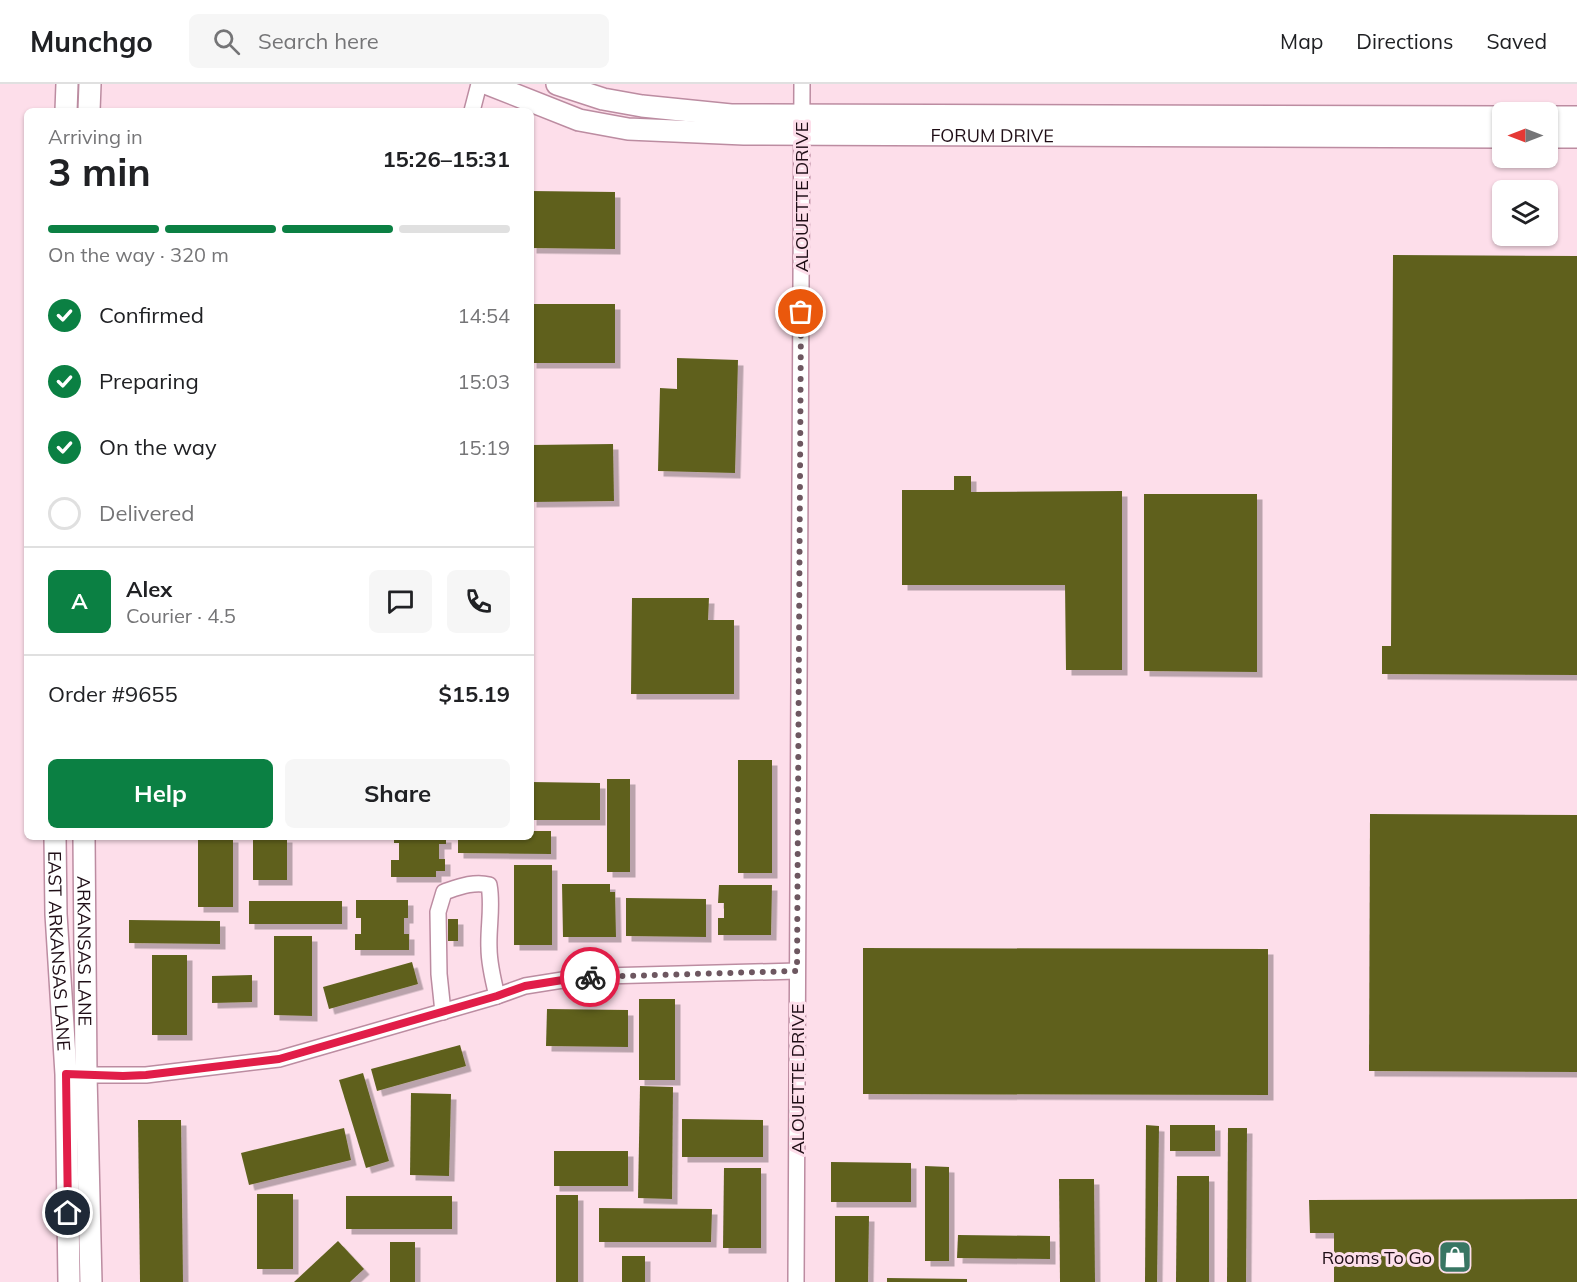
<!DOCTYPE html>
<html lang="en">
<head>
<meta charset="utf-8">
<style>
	:root { --surface:#fff; --page:#f6f6f6; --text:#202124; --muted:#757577; --line:#e0e0e0; --accent:#0b8043 }
	body { margin:0; font-family:Mulish,sans-serif; background:var(--page); color:var(--text); height:100vh; display:flex; flex-direction:column; font-size:22px; white-space:nowrap }
	* { box-sizing:border-box; margin:0 }
	p { font-size:20px; color:var(--muted) }
	.icon { flex:none; width:33px; height:33px; fill:none; stroke:currentColor; stroke-width:2; stroke-linecap:round; stroke-linejoin:round }
	.map { position:relative; flex:1; overflow:hidden }
	.drawer { position:absolute; left:24px; top:24px; width:510px; height:732px; display:flex; flex-direction:column; background:var(--surface); border-radius:9px; box-shadow:0 2px 4px #0004 }
	.drawer>* { flex:none }
	.needle { width:39px; rotate:270deg }
	.fabs { position:absolute; left:1492px; top:18px; display:grid; gap:12px }
	.fabs a { display:grid; place-items:center; width:66px; height:66px; border-radius:9px; background:var(--surface); box-shadow:0 2px 4px #0004; font-size:30px }
	.pin { position:absolute; display:grid; place-items:center; width:51px; height:51px; color:#fff; margin:-26px; border:3px solid #fff; border-radius:50%; box-shadow:0 2px 6px #0007 }
	.courier { position:absolute; display:grid; place-items:center; width:60px; height:60px; margin:-30px; border:4px solid #e11d48; border-radius:50%; background:#fff; color:#222; box-shadow:0 2px 8px #0007 }
	.summary em { font-style:normal; font-weight:700 }
	.summary div { display:flex; flex-direction:column-reverse }
	.summary { display:flex; align-items:center; justify-content:space-between; height:102px; padding:0 24px }
	h1 { font-size:39px; font-weight:700; line-height:45px }
	.bar { display:grid; grid-template-columns:repeat(4,1fr); gap:9px 6px; align-content:center; height:72px; padding:0 24px }
	.bar i { height:8px; border-radius:4px; background:var(--line) }
	.bar .active { background:var(--accent) }
	.bar p { grid-column:span 4 }
	.line { display:flex; align-items:center; gap:15px; padding:0 24px; border-top:2px solid var(--line) }
	.line div { flex:1 }
	.round { display:grid; place-items:center; flex:none; width:63px; height:63px; border-radius:9px; background:var(--page) }
	ol { padding:0 24px; list-style:none }
	li { display:flex; align-items:center; gap:18px; height:66px }
	li p { margin-inline-start:auto }
	li .icon { padding:6px; border-radius:50%; background:var(--accent); color:#fff; stroke-width:4 }
	li:last-child { color:var(--muted) }
	li i { width:33px; height:33px; border:3px solid var(--line); border-radius:50% }
	.cta { display:flex; gap:12px; margin-top:auto; padding:12px 24px }
	.cta a { flex:1; height:69px; border-radius:9px; background:var(--accent); color:#fff; font-size:24px; font-weight:700; line-height:69px; text-align:center }
	.cta a+a { background:var(--page); color:var(--text) }
	header { display:flex; align-items:center; gap:36px; box-sizing:border-box; height:84px; padding:0 30px; background:var(--surface); border-bottom:2px solid var(--line) }
	header strong { font-size:28px }
	nav { display:flex; gap:33px; margin-inline-start:auto; font-size:21px }
	.search { width:420px; height:54px; background:var(--page); display:flex; align-items:center; gap:15px; box-sizing:border-box; padding:0 21px; border-radius:9px; color:var(--muted); font-size:22px }
	.map>svg:first-child { display:block }
	.building { fill:#5f611e; filter:url(#shadow) }
	.lines { fill:none; stroke-linecap:round; stroke-linejoin:round }
	.street-casing { stroke:#bc8ca1; stroke-width:18 }
	.secondary-casing { stroke:#bc8ca1; stroke-width:24 }
	.street { stroke:#fff; stroke-width:15 }
	.secondary { stroke:#fff; stroke-width:21 }
	.done { stroke:#6d5760; stroke-width:6; stroke-dasharray:0 10.8 }
	.route { stroke:#e11d48; stroke-width:8 }
	.labels { text-anchor:middle; dominant-baseline:central; stroke-width:6; stroke-linejoin:round; paint-order:stroke }
	.street-label { font-size:18px; fill:#1f0e16; stroke:#fddeea }
	.poi-label { font-size:18px; fill:#1f0e16; stroke:#fddeea; text-anchor:end }
</style>
</head>
<body>
<header>
<strong>Munchgo</strong>
<div class="search"><svg class="icon" aria-label="search" viewBox="0 0 24 24"><circle cx="10" cy="10" r="6"/><path d="M15 15l6 6"/></svg>Search here</div>
<nav><a>Map</a><a>Directions</a><a>Saved</a></nav>
</header>
<div class="map">
<svg width="1577" height="1198" viewBox="0 0 1577 1198">
	<defs>
		<filter id="shadow"><feDropShadow dx="5.5" dy="5.5" stdDeviation="0" flood-color="#0004"/></filter>
	</defs>
	<rect width="100%" height="100%" fill="#fddeea"/>
	<g class="building">
		<path d="M531 107 615 108V165L531 164Z"/>
		<path d="M1393 171 1577 172V591L1382 590V562H1391Z"/>
		<rect x="531" y="220" width="84" height="59"/>
		<path d="M677 274 738 276 735 389 658 387 660 304 677 305Z"/>
		<path d="M613 360 614 417 531 418V361Z"/>
		<path d="M954 392H971V408L1122 407V586H1066L1065 501H902V406H954Z"/>
		<path d="M1144 410H1257V588L1144 587Z"/>
		<path d="M632 514H709L708 536H734V610H631Z"/>
		<rect x="738" y="676" width="34" height="113"/>
		<rect x="607" y="695" width="23" height="93"/>
		<path d="M531 698 600 699V736H531Z"/>
		<path d="M1370 730 1577 731V988L1369 987Z"/>
		<path d="M531 747H551V770L458 769V753H531Z"/>
		<rect x="198" y="753" width="35" height="70"/>
		<rect x="253" y="753" width="34" height="43"/>
		<path d="M394 753H446V760H439V775H445V787H436V793H391V776H399V759H394Z"/>
		<rect x="514" y="781" width="38" height="80"/>
		<path d="M562 800H610V808H615L616 853H563Z"/>
		<path d="M719 801H772L771 851H718V834H724V819H718Z"/>
		<path d="M626 814 706 815V853L626 852Z"/>
		<path d="M356 816H408V834H404V850H409V866H355V850H361V834H356Z"/>
		<rect x="249" y="817" width="93" height="23"/>
		<rect x="448" y="835" width="10" height="22"/>
		<path d="M129 836 220 837V860L129 859Z"/>
		<path d="M274 852H312V932L274 931Z"/>
		<path d="M863 864 1268 865V1011L863 1010Z"/>
		<rect x="152" y="871" width="35" height="80"/>
		<path d="M412 878 418 900 329 925 323 903Z"/>
		<path d="M252 891V918L212 919V892Z"/>
		<rect x="639" y="915" width="36" height="81"/>
		<path d="M547 925 628 926V963L546 962Z"/>
		<path d="M460 961 466 982 377 1007 371 985Z"/>
		<path d="M363 989 389 1077 366 1084 339 996Z"/>
		<path d="M640 1002 673 1003 672 1115 638 1114Z"/>
		<path d="M411 1009 451 1010 449 1092 410 1091Z"/>
		<path d="M682 1035 763 1036V1073H682Z"/>
		<path d="M138 1036H181L183 1198H140Z"/>
		<path d="M1146 1041 1159 1042 1157 1198H1145Z"/>
		<rect x="1170" y="1041" width="45" height="26"/>
		<path d="M344 1044 351 1076 249 1101 241 1069Z"/>
		<path d="M1228 1044H1247L1246 1198H1227Z"/>
		<rect x="554" y="1067" width="74" height="35"/>
		<path d="M831 1078 911 1079V1118H831Z"/>
		<path d="M925 1082 949 1083V1177H925Z"/>
		<path d="M724 1084H761V1164H723Z"/>
		<path d="M1177 1092H1209V1198H1176Z"/>
		<path d="M1059 1095H1094L1095 1198H1060Z"/>
		<rect x="257" y="1110" width="36" height="75"/>
		<rect x="556" y="1111" width="22" height="87"/>
		<rect x="346" y="1112" width="106" height="33"/>
		<path d="M1577 1115V1198H1334V1149H1310L1309 1116Z"/>
		<path d="M599 1124 712 1125 711 1158H599Z"/>
		<path d="M835 1132H869L868 1198H835Z"/>
		<path d="M958 1151 1050 1152V1175L957 1174Z"/>
		<path d="M338 1157 364 1185 350 1198H294Z"/>
		<rect x="390" y="1158" width="25" height="40"/>
		<rect x="622" y="1172" width="23" height="26"/>
		<path d="M887 1194 967 1195V1198H887Z"/>
	</g>
	<g class="lines">
		<defs>
			<g id="street">
				<path d="M472 27 479 0"/>
				<path d="M443 928 439 890 438 828 444 808C459 803 474 797 489 801 493 822 488 843 489 864 489 880 493 896 497 912"/>
				<path d="M78 991H146L279 975 497 912 525 902 569 895 603 892 797 887"/>
				<path d="M796 1198 802 0"/>
			</g>
			<g id="secondary">
				<path id="s1" d="M488 0 579 36 628 45 744 50 1503 53"/>
				<path d="M557 0 603 15 642 22 731 31 1503 33"/>
				<path d="M66 27 67 0"/>
				<path d="M89 27 90 0"/>
				<path d="M1548 33H1577"/>
				<path d="M1548 53H1577"/>
				<path id="s2" d="M55 753 56 830 66 990 69 1198"/>
				<path id="s3" d="M84 753 86 991 91 1198"/>
			</g>
		</defs>
		<use href="#street" class="street-casing"/>
		<use href="#secondary" class="secondary-casing"/>
		<use href="#street" class="street"/>
		<use href="#secondary" class="secondary"/>
	</g>
	<g class="lines">
		<path class="done" d="M590 893 797 887 801 228"/>
		<path class="route" d="M68 1129 66 990 123 992 146 991 279 975 497 912 525 902 569 895 590 893"/>
	</g>
	<defs>
		<symbol id="shop-square" viewBox="-11 -11 22 22"><rect x="-9" y="-9" width="18" height="18" rx="4" fill="#387663" stroke="#fddeea"/><path d="M-5-2.5h2.3a2.7 3.5 0 0 1 5.4 0H5L5.5 6h-11ZM-1.5-2.5h3a1.5 2.3 0 0 0-3 0Z" fill="#fff"/></symbol>
	</defs>
	<g fill-rule="evenodd">
		<use href="#shop-square" x="1436" y="1154" width="38" height="38"/>
	</g>
	<g class="labels">
		<g class="street-label">
			<text stroke="none"><textPath href="#s1" startOffset="512">FORUM DRIVE</textPath></text>
			<text transform="translate(801 113) rotate(-90)">ALOUETTE DRIVE</text>
			<text stroke="none"><textPath href="#s2" startOffset="114">EAST ARKANSAS LANE</textPath></text>
			<text stroke="none"><textPath href="#s3" startOffset="114">ARKANSAS LANE</textPath></text>
			<text transform="translate(797 995) rotate(-90)">ALOUETTE DRIVE</text>
		</g>
		<g class="poi-label">
			<text x="1432" y="1173">Rooms To Go</text>
		</g>
	</g>
</svg>
<div class="fabs">
<a><svg class="needle" viewBox="-14 -14 28 28"><path d="M0-13l5 13h-10z" fill="#e53935"/><path d="M0 13l5-13h-10z" fill="#757577"/></svg></a>
<a><svg class="icon" aria-label="layers" viewBox="0 0 24 24"><path d="M12 4l9 5-9 5-9-5zM3 14l9 5 9-5"/></svg></a>
</div>
<div class="pin" style="left:801px;top:228px;background:#ea580c"><svg class="icon" aria-label="bag" viewBox="0 0 24 24"><path d="M5 8h14l-1 12H6zM9 8a3 3 0 0 1 6 0"/></svg></div>
<div class="pin" style="left:68px;top:1129px;background:#1f2937"><svg class="icon" aria-label="home" viewBox="0 0 24 24"><path d="M3 11l9-7 9 7M6 9v11h12V9"/></svg></div>
<div class="courier" style="left:590px;top:893px"><svg class="icon" aria-label="bike" viewBox="0 0 24 24"><circle cx="6" cy="16" r="4"/><circle cx="18" cy="16" r="4"/><path d="M6 16l4-8h5l3 8M10 8l3 8H6M13 5h3"/></svg></div>
<section class="drawer">
<div class="summary"><div><h1>3 min</h1><p>Arriving in</p></div><em>15:26–15:31</em></div>
<div class="bar"><i class="active"></i><i class="active"></i><i class="active"></i><i></i><p>On the way · 320 m</p></div>
<ol>
<li><svg class="icon" aria-label="check" viewBox="0 0 24 24"><path d="M5 12l5 5 9-10"/></svg>Confirmed<p>14:54</p></li>
<li><svg class="icon" aria-label="check" viewBox="0 0 24 24"><path d="M5 12l5 5 9-10"/></svg>Preparing<p>15:03</p></li>
<li><svg class="icon" aria-label="check" viewBox="0 0 24 24"><path d="M5 12l5 5 9-10"/></svg>On the way<p>15:19</p></li>
<li><i></i>Delivered</li>
</ol>
<div class="line" style="height:108px"><b class="round" style="background:var(--accent);color:#fff">A</b><div><b>Alex</b><p>Courier · 4.5</p></div><a class="round"><svg class="icon" aria-label="chat" viewBox="0 0 24 24"><path d="M4 5h16v11H9l-5 4z"/></svg></a><a class="round"><svg class="icon" aria-label="phone" viewBox="0 0 24 24"><path d="M5 4h4l2 5-3 2q2 4 5 5l2-3 5 2v4C11 20 4 13 5 4z"/></svg></a></div>
<div class="line" style="height:78px"><div>Order #9655</div><b>$15.19</b></div>
<div class="cta"><a>Help</a><a>Share</a></div>
</section>
</div>
</body>
</html>
